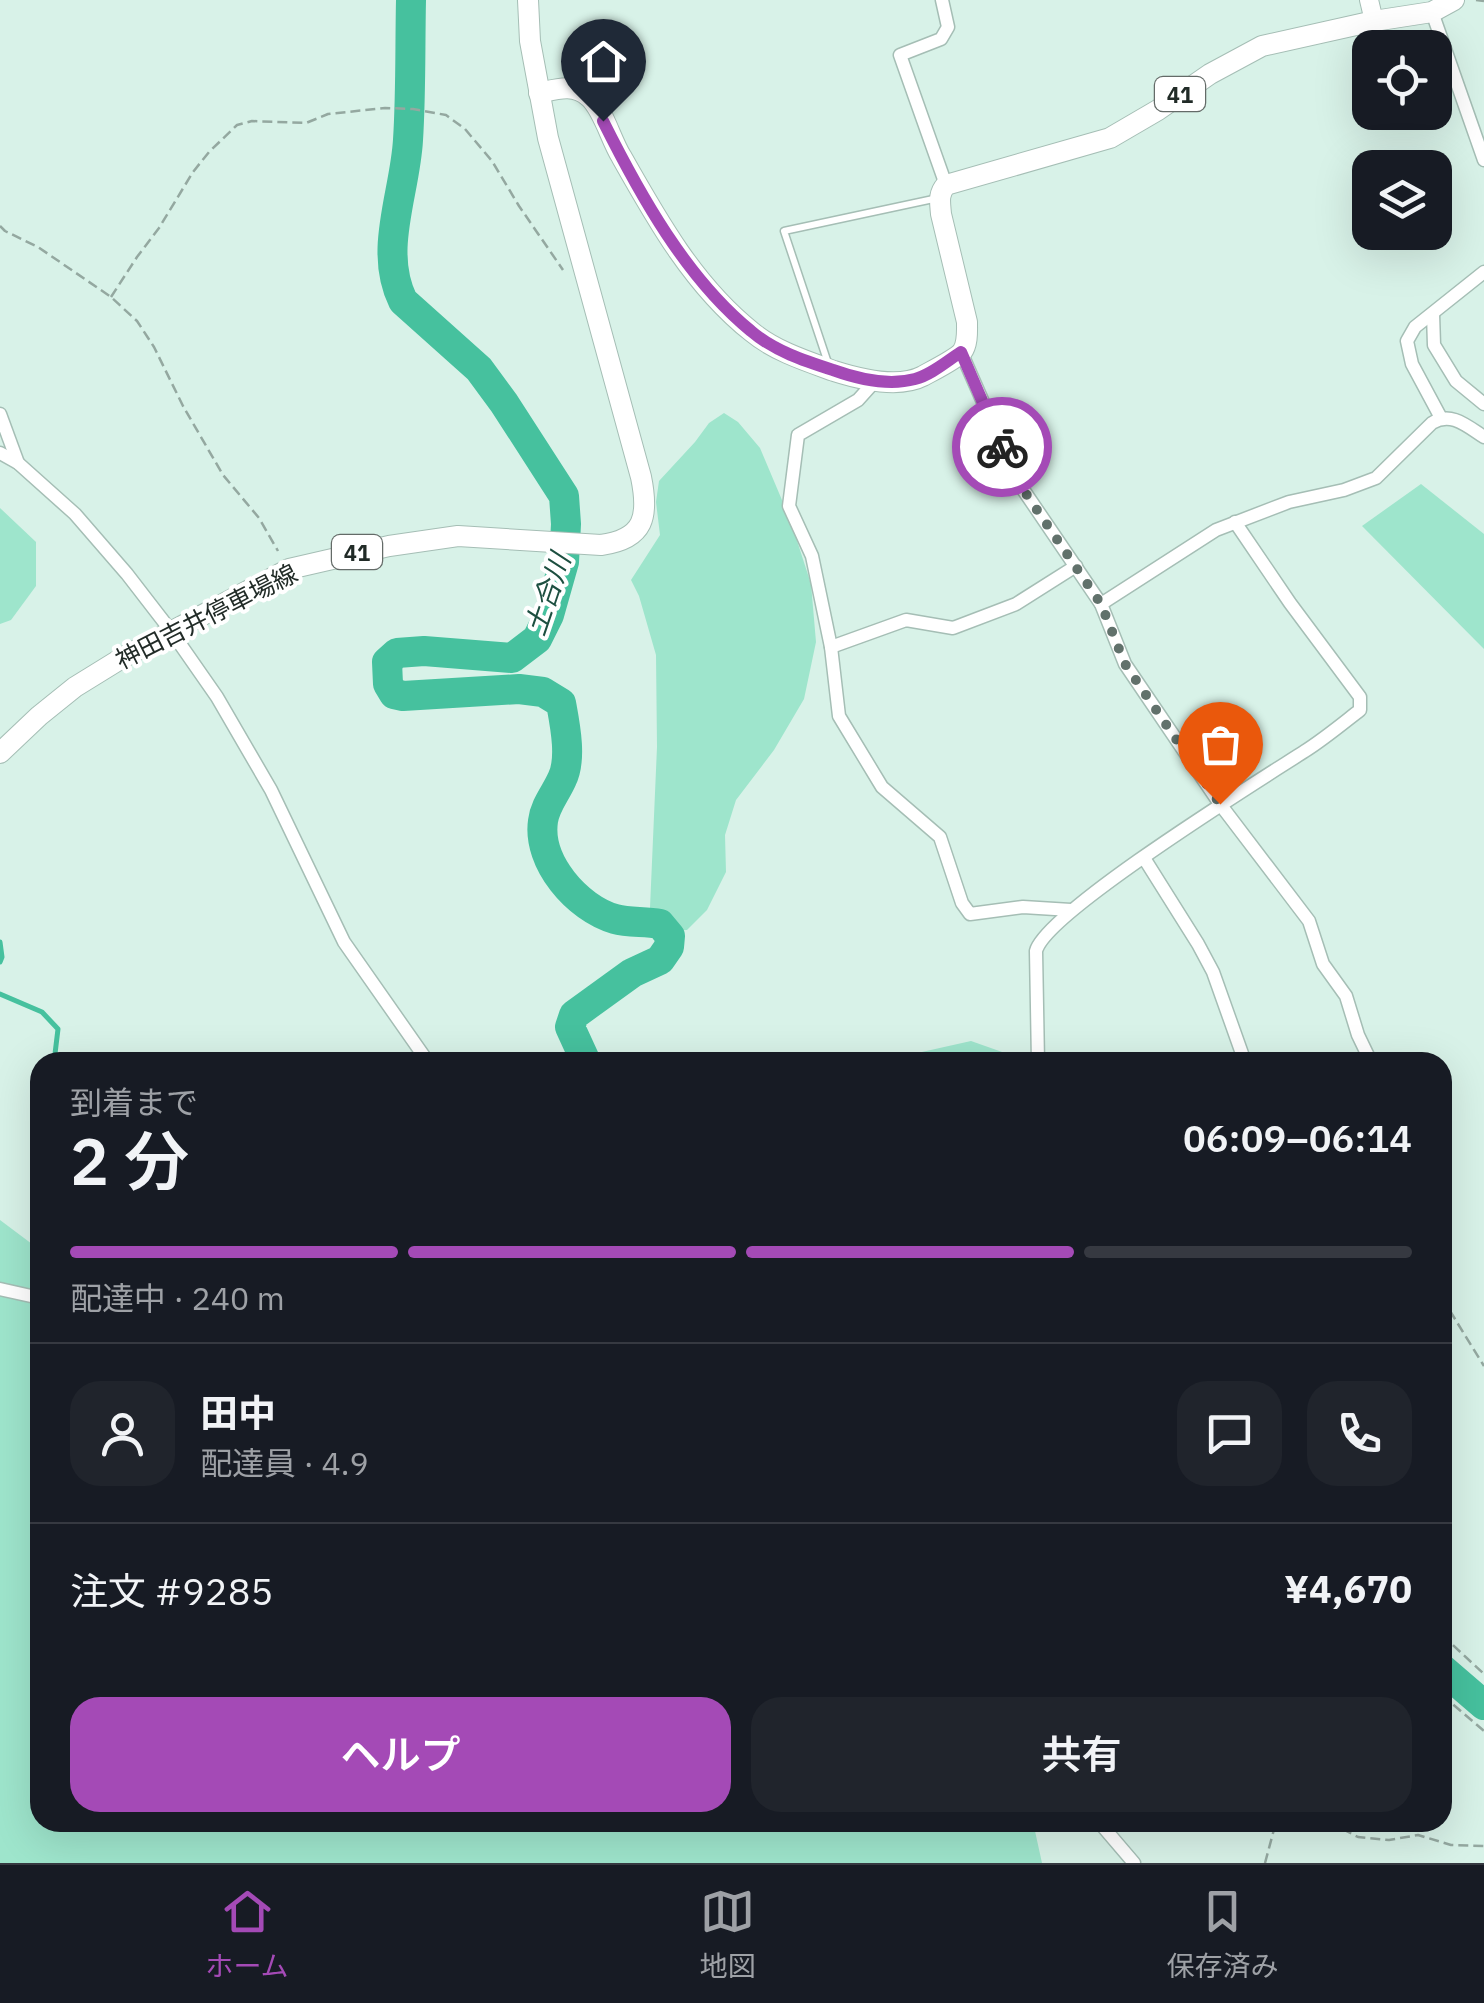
<!DOCTYPE html>
<html lang="ja">
<head>
<meta charset="utf-8">
<style>
	:root { --surface:#171b24; --page:#20242c; --text:#f1f3f6; --muted:#9ea1a6; --line:#363941; --accent:#a44ab6 }
	body { margin:0; font-family:"IBM Plex Sans","Noto Sans JP",sans-serif; background:var(--page); color:var(--text); height:100vh; display:flex; flex-direction:column; font-size:38px; white-space:nowrap }
	* { box-sizing:border-box; margin:0 }
	p { font-size:32px; color:var(--muted) }
	.icon { flex:none; width:55px; height:55px; fill:none; stroke:currentColor; stroke-width:2; stroke-linecap:round; stroke-linejoin:round }
	.map { position:relative; flex:1; overflow:hidden }
	.sheet { position:absolute; left:30px; top:1052px; width:1422px; height:780px; display:flex; flex-direction:column; background:var(--surface); border-radius:30px; box-shadow:0 10px 40px #0002 }
	.sheet>* { flex:none }
	.fabs { position:absolute; left:1352px; top:30px; display:grid; gap:20px }
	.fabs a { display:grid; place-items:center; width:100px; height:100px; border-radius:20px; background:var(--surface); box-shadow:0 10px 40px #0002; font-size:50px }
	.pin { position:absolute; display:grid; place-items:center; width:85px; height:85px; color:#fff; margin:-102px -42px; border-radius:50% 50% 50% 0; rotate:-45deg; box-shadow:0 0 10px #0007 }
	.pin .icon { rotate:45deg }
	.courier { position:absolute; display:grid; place-items:center; width:100px; height:100px; margin:-50px; border:8px solid #a44ab6; border-radius:50%; background:#fff; color:#222; box-shadow:0 2px 12px #0007 }
	.summary em { font-style:normal; font-weight:600 }
	.summary div { display:flex; flex-direction:column-reverse }
	.summary { display:flex; align-items:center; justify-content:space-between; height:170px; padding:0 40px }
	h1 { font-size:65px; font-weight:600; line-height:75px }
	.bar { display:grid; grid-template-columns:repeat(4,1fr); gap:15px 10px; align-content:center; height:120px; padding:0 40px }
	.bar i { height:12px; border-radius:8px; background:var(--line) }
	.bar .current { background:var(--accent) }
	.bar p { grid-column:span 4 }
	.line { display:flex; align-items:center; gap:25px; padding:0 40px; border-top:2px solid var(--line) }
	.line div { flex:1 }
	.round { display:grid; place-items:center; flex:none; width:105px; height:105px; border-radius:30px; background:var(--page) }
	.cta { display:flex; gap:20px; margin-top:auto; padding:20px 40px }
	.cta a { flex:1; height:115px; border-radius:30px; background:var(--accent); color:#fff; font-size:40px; font-weight:600; line-height:115px; text-align:center }
	.cta a+a { background:var(--page); color:var(--text) }
	.tabs { display:flex; justify-content:space-around; align-items:center; height:140px; border-top:2px solid var(--line); background:var(--surface); font-size:28px; color:var(--muted) }
	.tabs a { display:grid; justify-items:center; gap:5px }
	.tabs .current { color:var(--accent) }
	.map>svg:first-child { display:block }
	.green { fill:#9ee5cc }
	.lines { fill:none; stroke-linecap:round; stroke-linejoin:round }
	.stream { stroke:#46c19e; stroke-width:5 }
	.river { stroke:#46c19e; stroke-width:30 }
	.lane-casing { stroke:#a5beb5; stroke-width:9 }
	.street-casing { stroke:#a5beb5; stroke-width:15 }
	.secondary-casing { stroke:#a5beb5; stroke-width:20 }
	.primary-casing { stroke:#a5beb5; stroke-width:22 }
	.path { stroke:#94a8a0; stroke-width:2.5; stroke-dasharray:10 5; stroke-linecap:butt }
	.lane { stroke:#fff; stroke-width:6 }
	.street { stroke:#fff; stroke-width:12 }
	.secondary { stroke:#fff; stroke-width:18 }
	.primary { stroke:#fff; stroke-width:20 }
	.done { stroke:#61716b; stroke-width:10; stroke-dasharray:0 18 }
	.route { stroke:#a44ab6; stroke-width:12 }
	.labels { text-anchor:middle; dominant-baseline:central; stroke-width:8; stroke-linejoin:round; paint-order:stroke }
	.shield { fill:#fff; stroke:#646b68; stroke-width:2.5 }
	.shield-label { font-size:22px; font-weight:bold; fill:#212b27 }
	.street-label { font-size:25px; fill:#212b27; stroke:#fff }
	.water-label { font-size:28px; font-style:italic; fill:#1d4f40; stroke:#fff }
</style>
</head>
<body>
<div class="map">
<svg width="1484" height="1863" viewBox="0 0 1484 1863">
	<rect width="100%" height="100%" fill="#d8f2e8"/>
	<g class="green">
		<path d="M724 413 738 422 760 448 790 519 811 584 816 642 804 699 774 750 736 800 725 835 726 872 707 910 687 930 662 931 650 908 657 747 656 655 639 596 631 580 660 535 656 502 659 481 695 442 709 423Z"/>
		<path d="M1421 484 1484 534V649L1362 526Z"/>
		<path d="M0 508 36 542V586L11 620 0 624Z"/>
		<path d="M971 1041 1005 1053 1009 1062H887L895 1058Z"/>
		<path d="M0 1220 40 1250V1822H1033L1042 1863H0Z"/>
	</g>
	<g class="lines">
		<g class="stream">
			<path d="M0 942 2 957 0 962"/>
			<path d="M0 994 42 1012 58 1029 54 1062"/>
		</g>
		<g class="river">
			<path d="M411 0C410 47 411 94 408 140 405 194 378 250 403 301L479 369 504 403 564 496 566 524 564 562 549 615 537 639 512 658 424 651 397 653 387 662 388 684 394 694 403 696 519 689 543 692 561 703C565 725 572 759 562 779 556 793 545 805 543 821 537 862 577 908 615 919 629 923 645 921 660 924L670 936 669 947 660 960 632 973 574 1015 570 1027 586 1062"/>
			<path d="M1442 1669 1484 1705"/>
		</g>
		<defs>
			<path id="lane" d="M828 363 784 231 938 198"/>
			<g id="street">
				<path d="M942 0 948 27 941 39 900 55 946 185"/>
				<path d="M1432 12 1484 160"/>
				<path d="M1433 314 1434 345 1456 381 1484 404"/>
				<path d="M961 352 1018 482 1101 604 1125 664 1220 804 1309 921 1323 964 1346 996 1358 1035 1371 1062"/>
				<path d="M876 380 858 400 798 435 789 506 812 556 831 647 839 716 882 787 940 837 962 903 970 914 1023 907 1071 910"/>
				<path d="M0 414 18 463"/>
				<path d="M1441 418 1412 364 1407 341 1415 327 1484 272"/>
				<path d="M0 453 18 463 75 514 127 574 171 631 217 697 271 790 344 942 428 1062"/>
				<path d="M1101 604 1216 530 1289 502 1344 490 1376 478 1432 423C1451 411 1467 426 1484 437"/>
				<path d="M831 647 906 620 953 628 1016 604 1076 566"/>
				<path d="M1144 858 1198 944 1213 972 1245 1062"/>
				<path d="M1038 1062 1036 951C1046 912 1260 780 1305 751 1324 739 1342 724 1360 710V697L1290 603 1235 522"/>
				<path d="M0 1289 40 1298"/>
				<path d="M1099 1822 1134 1863"/>
			</g>
			<path id="secondary" d="M1369 0 1374 21"/>
			<g id="primary">
				<path d="M539 93C557 89 574 83 589 97 603 109 611 140 621 156 657 220 694 286 752 332 775 351 806 361 834 371 859 379 898 389 923 376 932 371 956 359 962 352 968 344 967 331 967 322L941 214C940 202 938 194 946 185L1110 138 1158 110 1210 74 1262 46 1374 21 1432 12 1454 0"/>
				<path d="M0 753 39 716 75 687 122 658 289 569 389 546 458 536 601 545C645 539 649 516 641 477L548 138 530 41 528 0"/>
			</g>
		</defs>
		<use href="#lane" class="lane-casing"/>
		<use href="#street" class="street-casing"/>
		<use href="#secondary" class="secondary-casing"/>
		<use href="#primary" class="primary-casing"/>
		<g class="path">
			<path d="M1476 0 1484 1"/>
			<path d="M0 226 5 231 38 247 111 297 137 321 154 347 183 406 223 475 259 518 278 551"/>
			<path d="M111 297 137 257 159 228 193 172 209 152 237 125 252 121 306 123 328 114 385 108 413 109 446 115 465 129 492 161 519 206 563 270"/>
			<path d="M1442 1298 1484 1366"/>
			<path d="M1442 1635 1484 1674"/>
			<path d="M1442 1695 1484 1731"/>
			<path d="M1329 1822 1358 1837 1389 1840 1418 1835 1451 1845 1484 1846"/>
			<path d="M1265 1863 1276 1822"/>
		</g>
		<use href="#lane" class="lane"/>
		<use href="#street" class="street"/>
		<use href="#secondary" class="secondary"/>
		<use href="#primary" class="primary"/>
	</g>
	<g class="lines">
		<path class="done" d="M1002 447 1018 482 1101 604 1125 664 1220 804"/>
		<path class="route" d="M603 121C640 195 686 278 751 331 774 351 805 361 833 370 858 379 889 386 915 379 931 375 947 361 961 352L1002 447"/>
	</g>
	<g class="labels">
		<g class="shield">
			<rect x="1155" y="77" width="50" height="34" rx="8"/>
			<rect x="332" y="535" width="50" height="34" rx="8"/>
		</g>
		<g class="shield-label">
			<text x="1180" y="94">41</text>
			<text x="357" y="552">41</text>
		</g>
		<g class="street-label">
			<text transform="translate(206 616) rotate(-27)">神田吉井停車場線</text>
		</g>
		<g class="water-label">
			<text transform="translate(547 594) rotate(-71)">土合川</text>
		</g>
	</g>
</svg>
<div class="fabs">
<a><svg class="icon" aria-label="locate" viewBox="0 0 24 24"><circle cx="12" cy="12" r="6"/><path d="M12 2v4M12 18v4M2 12h4M18 12h4"/></svg></a>
<a><svg class="icon" aria-label="layers" viewBox="0 0 24 24"><path d="M12 4l9 5-9 5-9-5zM3 14l9 5 9-5"/></svg></a>
</div>
<div class="pin" style="left:1220px;top:804px;background:#ea580c"><svg class="icon" aria-label="bag" viewBox="0 0 24 24"><path d="M5 8h14l-1 12H6zM9 8a3 3 0 0 1 6 0"/></svg></div>
<div class="pin" style="left:603px;top:121px;background:#1f2937"><svg class="icon" aria-label="home" viewBox="0 0 24 24"><path d="M3 11l9-7 9 7M6 9v11h12V9"/></svg></div>
<div class="courier" style="left:1002px;top:447px"><svg class="icon" aria-label="bike" viewBox="0 0 24 24"><circle cx="6" cy="16" r="4"/><circle cx="18" cy="16" r="4"/><path d="M6 16l4-8h5l3 8M10 8l3 8H6M13 5h3"/></svg></div>
<section class="sheet">
<div class="summary"><div><h1>2 分</h1><p>到着まで</p></div><em>06:09–06:14</em></div>
<div class="bar"><i class="current"></i><i class="current"></i><i class="current"></i><i></i><p>配達中 · 240 m</p></div>
<div class="line" style="height:180px"><a class="round"><svg class="icon" aria-label="person" viewBox="0 0 24 24"><circle cx="12" cy="8" r="4"/><path d="M4 21q1-7 8-7t8 7"/></svg></a><div><b>田中</b><p>配達員 · 4.9</p></div><a class="round"><svg class="icon" aria-label="chat" viewBox="0 0 24 24"><path d="M4 5h16v11H9l-5 4z"/></svg></a><a class="round"><svg class="icon" aria-label="phone" viewBox="0 0 24 24"><path d="M5 4h4l2 5-3 2q2 4 5 5l2-3 5 2v4C11 20 4 13 5 4z"/></svg></a></div>
<div class="line" style="height:130px"><div>注文 #9285</div><b>¥4,670</b></div>
<div class="cta"><a>ヘルプ</a><a>共有</a></div>
</section>
</div>
<nav class="tabs">
<a class="current"><svg class="icon" aria-label="home" viewBox="0 0 24 24"><path d="M3 11l9-7 9 7M6 9v11h12V9"/></svg>ホーム</a>
<a><svg class="icon" aria-label="map" viewBox="0 0 24 24"><path d="M3 6l6-2 6 2 6-2v14l-6 2-6-2-6 2zM9 4v14M15 6v14"/></svg>地図</a>
<a><svg class="icon" aria-label="saved" viewBox="0 0 24 24"><path d="M7 4h10v16l-5-4-5 4z"/></svg>保存済み</a>
</nav>
</body>
</html>
